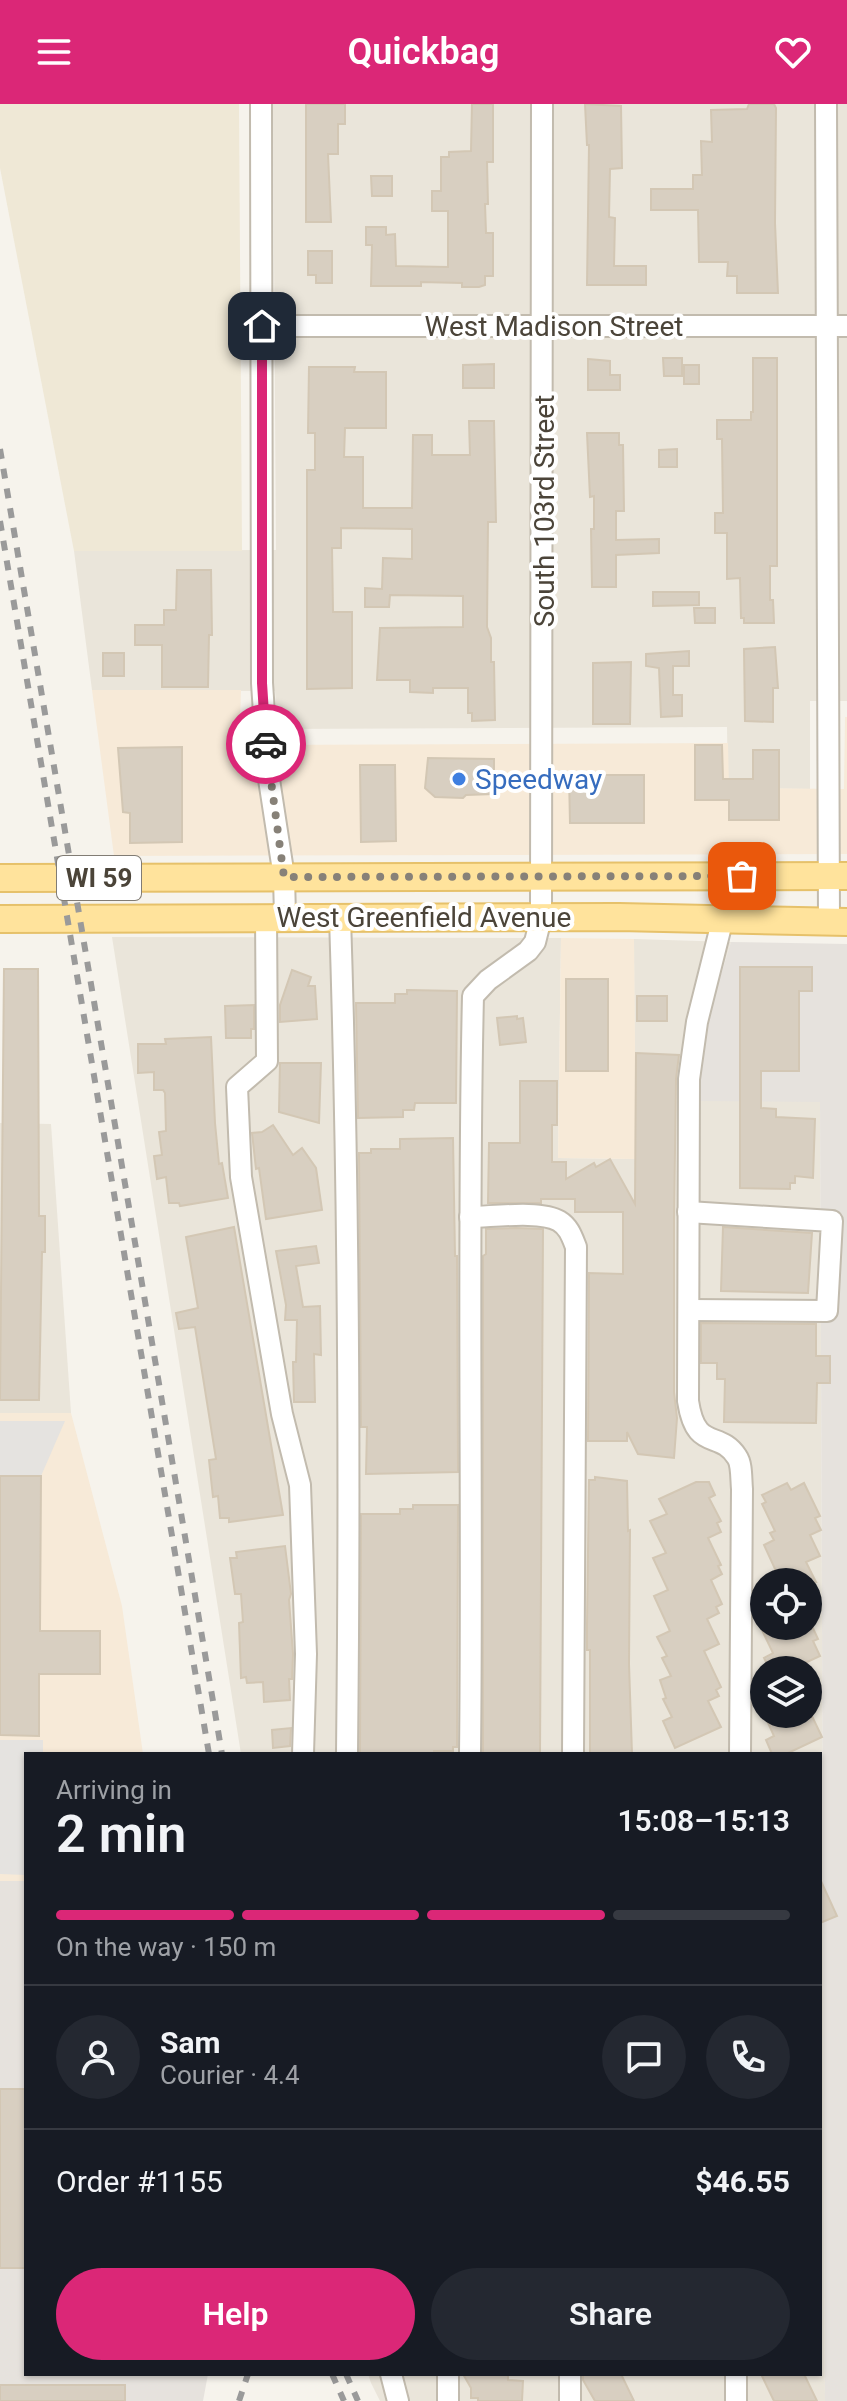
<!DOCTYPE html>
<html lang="en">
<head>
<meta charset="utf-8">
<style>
	:root { --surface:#171b24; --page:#242831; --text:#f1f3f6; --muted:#9ea1a6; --line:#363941; --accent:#db2777 }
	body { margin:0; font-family:Roboto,sans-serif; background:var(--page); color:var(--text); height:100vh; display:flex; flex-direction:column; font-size:30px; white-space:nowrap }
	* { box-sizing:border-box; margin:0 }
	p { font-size:26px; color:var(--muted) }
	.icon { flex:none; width:44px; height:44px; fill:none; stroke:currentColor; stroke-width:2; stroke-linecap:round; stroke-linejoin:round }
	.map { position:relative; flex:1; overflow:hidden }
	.details { position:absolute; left:24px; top:1648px; width:798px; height:624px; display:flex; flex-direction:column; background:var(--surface); border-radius:0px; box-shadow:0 2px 6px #0004 }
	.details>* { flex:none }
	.buttons { position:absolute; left:750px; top:1464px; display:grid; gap:16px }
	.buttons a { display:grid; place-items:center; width:72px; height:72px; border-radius:50%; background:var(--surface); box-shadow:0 2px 6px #0004; font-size:40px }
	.pin { position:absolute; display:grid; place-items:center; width:68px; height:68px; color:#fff; margin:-34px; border-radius:16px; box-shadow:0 4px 12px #0006 }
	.courier { position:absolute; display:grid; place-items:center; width:80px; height:80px; margin:-40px; border:6px solid #db2777; border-radius:50%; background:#fff; color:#222; box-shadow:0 2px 10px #0007 }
	.summary em { font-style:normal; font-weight:600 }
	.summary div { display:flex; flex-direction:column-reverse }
	.summary { display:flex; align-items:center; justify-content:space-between; height:136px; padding:0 32px }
	h1 { font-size:52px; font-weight:600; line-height:60px }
	.bar { display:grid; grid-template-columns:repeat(4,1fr); gap:12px 8px; align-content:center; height:96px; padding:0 32px }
	.bar i { height:10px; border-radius:6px; background:var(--line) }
	.bar .selected { background:var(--accent) }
	.bar p { grid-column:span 4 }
	.line { display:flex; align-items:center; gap:20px; padding:0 32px; border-top:2px solid var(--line) }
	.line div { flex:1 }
	.round { display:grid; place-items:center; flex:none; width:84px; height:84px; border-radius:42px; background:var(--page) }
	.button { display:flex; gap:16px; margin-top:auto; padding:16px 32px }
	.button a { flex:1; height:92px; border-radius:48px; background:var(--accent); color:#fff; font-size:32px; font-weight:600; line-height:92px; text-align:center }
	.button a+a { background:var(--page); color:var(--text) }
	header { display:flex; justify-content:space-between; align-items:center; height:104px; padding:0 32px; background:var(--accent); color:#fff; font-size:36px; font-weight:600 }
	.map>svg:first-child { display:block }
	.residential { fill:#eae5da; fill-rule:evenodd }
	.commercial { fill:#f7ead8 }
	.industrial { fill:#e6e2dd }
	.education { fill:#efe8d6 }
	.parking { fill:#e5e3e0 }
	.building { fill:#d8cfc1; stroke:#d3c7b4; stroke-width:2 }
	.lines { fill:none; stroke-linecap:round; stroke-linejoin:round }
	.minor-casing { stroke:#c2bbae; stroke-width:24 }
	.major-casing { stroke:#e6c16a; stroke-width:30 }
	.minor { stroke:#fff; stroke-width:20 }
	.major { stroke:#ffe39c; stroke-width:26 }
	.rail { stroke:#9a9a9a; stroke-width:6; stroke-dasharray:10 10; stroke-linecap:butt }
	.done { stroke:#878178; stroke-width:8; stroke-dasharray:0 14.4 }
	.route { stroke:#db2777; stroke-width:10 }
	.shop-dot { fill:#3f7fe0; stroke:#fff; stroke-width:3 }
	.labels { text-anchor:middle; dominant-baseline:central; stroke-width:8; stroke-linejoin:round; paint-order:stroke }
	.shield { fill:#fff; stroke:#817c74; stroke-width:2 }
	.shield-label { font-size:26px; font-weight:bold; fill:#4b4439 }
	.street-label { font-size:28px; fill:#4b4439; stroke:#fff }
	.shop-label { font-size:28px; fill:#366cbe; stroke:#fff; text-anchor:start }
</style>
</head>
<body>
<header><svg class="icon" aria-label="menu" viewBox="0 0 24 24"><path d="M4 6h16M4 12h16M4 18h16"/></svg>Quickbag<svg class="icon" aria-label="heart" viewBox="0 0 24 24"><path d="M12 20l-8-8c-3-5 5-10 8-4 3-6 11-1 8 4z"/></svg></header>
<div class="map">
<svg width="847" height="2297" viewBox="0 0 847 2297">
	<rect width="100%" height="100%" fill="#f6f3ec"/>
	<g class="residential">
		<path d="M273 0H847V597H810V685L728 684 727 623 278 625 275 587 92 586 74 447 276 446Z"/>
		<path d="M112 833 561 834 558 1054 635 1055 634 835 731 838 703 929 820 997 825 2297H380L371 2279 368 2270H820V1650H241ZM764 1478H808V1522H764ZM764 1566H808V1610H764Z"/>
		<path d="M0 1019 51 1020 71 1309H0Z"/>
	</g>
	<g class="commercial">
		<path d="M92 586H241L240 617 243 641 728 639 729 684 844 685 845 613H847V750L114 752Z"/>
		<path d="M561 834 634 835 636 1055 558 1054Z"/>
		<path d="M0 1309H71L122 1502 143 1650H26V1777H0Z"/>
	</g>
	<g class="industrial">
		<path d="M731 838 847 840V2297H825L820 998 700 997 703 929Z"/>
		<path d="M0 1777H26V2270H208L203 2297H0Z"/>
	</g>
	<path class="education" d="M0 0H239L242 447H74L0 64Z"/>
	<g class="parking">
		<path d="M0 1317H65L41 1372H0Z"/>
		<path d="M0 1636H43V1650H26V1771L0 1770Z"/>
	</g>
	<g class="building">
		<path d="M306 0H345V20H338V50H328L331 118H306Z"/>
		<path d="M472 0H493V58H487L488 100H485L486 129H493V172H485V181L479 183H462V179L421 178V182H371L372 141H366V123H386V131L395 130 396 162 448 163V107H432V87H441V53H449V48L471 47Z"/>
		<path d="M585 0 621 2 622 64 610 65 609 113 615 114 614 162H646V181H587L589 41H587Z"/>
		<path d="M749 0H774L776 4 775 119 778 189H737V172H727L728 158H699L698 106H651V85H693V71H702L701 37 712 38 711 6 747 5Z"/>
		<path d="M371 72H392V92H372Z"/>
		<path d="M308 147H332V179H316V171H308Z"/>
		<path d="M663 254H682V272H664Z"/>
		<path d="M753 254H777V462H770V496H773L774 519H744V514H741L740 474 727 475V429H715V409H723L722 335H717V316H751V308H753Z"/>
		<path d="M588 255 610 257V271H620V286H588Z"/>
		<path d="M494 260V284H463V261Z"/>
		<rect x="684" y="261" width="15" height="19"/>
		<path d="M309 263H355L354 268H386V324H345L344 353H363V404H412L413 331H432V351H470L469 317H494L496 418H488L487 523 491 534V558H494L495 616 472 617V609H468V584H433V589L410 588V576H377L380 524 463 523V492L390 491 389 503H365V484L382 485 383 454 412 455V425L341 424V444H332L333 508H352V584L307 585V366H315V329H308Z"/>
		<path d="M587 329H619V341H623L624 407H616V436L659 435V449L616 451V483H592L591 425H594V392L590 393Z"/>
		<path d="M677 345V363H659V346Z"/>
		<path d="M177 466H211L212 531H209L208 583H162V541H135V521H164V506H176Z"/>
		<path d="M653 488H699V501L653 502Z"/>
		<path d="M694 504H715V519H695Z"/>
		<path d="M775 543 778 584H773V618L745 617 744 545Z"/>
		<path d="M689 547V562H673V591H682V612L661 613 659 564 646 562V550Z"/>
		<rect x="103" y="549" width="21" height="23"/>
		<path d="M631 558 630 620H593V559Z"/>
		<path d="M695 641H722L723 675H753V646H779V716H729V696H695Z"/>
		<path d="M182 643V738L130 739V709L123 708 118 644Z"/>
		<path d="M428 654 494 655V690L466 691 463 694 435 693 425 684Z"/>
		<path d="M360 661H395L396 737 361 738Z"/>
		<path d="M569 671H644V719H570Z"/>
		<path d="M740 863H812V887H799V967H761V1004L776 1005V1013L815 1015 813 1074 795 1072V1079H790V1085L740 1084Z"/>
		<path d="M4 865H38L39 1112H45V1148H42L39 1296H0Z"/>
		<path d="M292 866 311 873 308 882H315L317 915 280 918V901Z"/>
		<rect x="566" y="875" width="42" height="92"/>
		<path d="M407 886 457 887 456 999H415L414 1006H403V1013L358 1014 356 899H395V890H407Z"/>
		<rect x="637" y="892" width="30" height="25"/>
		<path d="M254 901V925H251V934H226L225 902Z"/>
		<path d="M517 912V915L523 914 526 938 500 941 497 914Z"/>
		<path d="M211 933 215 1019 219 1060 222 1059 228 1094 180 1102 179 1099H169L166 1073 157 1075 154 1052 162 1051 159 1028 166 1027 165 989 163 986H154V968L138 969V940H166L165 935Z"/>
		<path d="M636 949 679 951 676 975 674 1117V1288L677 1314 674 1354 638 1350 627 1328V1337H588L589 1169 623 1170V1108H575V1095H541V1099H488L489 1039H520V977H557V1021H552V1058H566V1075L594 1059 596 1063 610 1055 635 1100Z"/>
		<path d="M280 959H321L319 1019 279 1008Z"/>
		<path d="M273 1021 293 1051 302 1044 316 1064 322 1106 266 1115 259 1064 256 1065 252 1029 262 1028Z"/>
		<path d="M453 1034 455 1152H457L458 1368 366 1370 367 1323H361L359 1049H371V1045H400V1035Z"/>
		<path d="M234 1123 283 1411 229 1418V1414H220L218 1392 213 1393 209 1356 216 1355 195 1223 179 1225 176 1209 198 1204 186 1133Z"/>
		<path d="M723 1123 812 1129 808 1189 721 1187Z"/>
		<path d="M516 1124 543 1125 540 1650H483V1152L486 1150V1125Z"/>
		<path d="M316 1142 319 1159 296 1162 303 1203 320 1202 321 1251 314 1250 315 1298H294L293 1258H296L297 1216H285L286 1201 276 1147Z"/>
		<path d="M701 1219 816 1220V1252H830V1279H817L816 1319 724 1318 725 1275H717V1259H701Z"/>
		<path d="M0 1372H41L40 1527H100V1570H39V1632L0 1631Z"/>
		<path d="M595 1373 627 1377 628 1427 630 1426 629 1560 632 1650H590V1546H587V1520L589 1376H595Z"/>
		<path d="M696 1378H709L715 1391 709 1394 721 1417 717 1419 721 1428 708 1434 721 1461 718 1462 722 1470 711 1476 722 1500 716 1503 719 1509 707 1515 719 1540 704 1547 721 1583 716 1586 719 1592 708 1597 721 1623 675 1644 663 1617 672 1613 663 1595 666 1594 660 1576 671 1572 662 1554 667 1552 657 1533 670 1527 654 1492 668 1486 653 1454 666 1449 650 1417 667 1410 659 1395Z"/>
		<path d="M787 1379 791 1386 804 1379 820 1412 815 1414 821 1426 810 1431 820 1452 806 1458 816 1478H781L764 1441 774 1436 770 1429 775 1427 762 1400 766 1398 762 1391Z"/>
		<path d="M413 1401H458L457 1643H453V1647H434V1650H360L361 1410H400V1405H413Z"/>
		<path d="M285 1442 291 1490 289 1496 293 1550 292 1575H289L290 1596 264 1598 263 1578 247 1579 246 1573 241 1574 239 1519 243 1518 241 1490H235L230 1454H237L236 1448Z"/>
		<path d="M760 1522H812L818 1535 813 1537 820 1552 790 1566H770L764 1554 773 1549Z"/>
		<path d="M764 1610H811L822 1633 786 1650H772L766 1636 774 1632Z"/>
		<path d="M291 1624 290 1642 273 1644 272 1626Z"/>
		<path d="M820 1775 837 1812 820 1819Z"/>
		<rect x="0" y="1985" width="26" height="179"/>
		<path d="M463 2270H508V2276L523 2277 522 2297H478V2294H471V2284Z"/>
		<path d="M583 2270H621L634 2297H595L583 2276Z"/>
		<path d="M761 2270H804L817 2297H774Z"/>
		<rect x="0" y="2281" width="125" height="16"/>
	</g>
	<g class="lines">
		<defs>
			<g id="minor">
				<path d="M261 0 262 579 268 669 284 773 285 812"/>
				<path d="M826 0 829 817"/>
				<path d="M262 222H847"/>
				<path d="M266 812 267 957 237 983 241 1073 282 1310 300 1381 306 1550 303 1650"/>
				<path d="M340 813C349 1092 350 1371 347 1650"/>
				<path d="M723 814 697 918 689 975 688 1297C696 1349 719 1325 737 1353 742 1360 741 1375 742 1385L740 1650"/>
				<path d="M688 1108 832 1117 827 1207 689 1206"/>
				<path d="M470 1113C491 1113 541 1106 559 1117 569 1123 572 1133 576 1143L573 1650"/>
				<path d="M470 1650C473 1397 467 1144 473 892L488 876 528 847 535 838 541 814 542 0"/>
				<path d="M391 2270 398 2297"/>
				<path d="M448 2297V2270"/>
				<path d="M570 2297V2270"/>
				<path d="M736 2297V2270"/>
			</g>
			<g id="major">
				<path d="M0 774 847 772"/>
				<path d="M0 815 619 813 847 818"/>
			</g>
		</defs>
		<use href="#minor" class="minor-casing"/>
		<use href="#major" class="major-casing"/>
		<use href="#minor" class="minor"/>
		<use href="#major" class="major"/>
		<g class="rail">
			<path d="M0 345 222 1650"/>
			<path d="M0 417 209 1650"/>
			<path d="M332 2270 344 2297"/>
			<path d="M346 2270 358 2297"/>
			<path d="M239 2297 248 2270"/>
		</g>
	</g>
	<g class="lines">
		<path class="done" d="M266 640 284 773 742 772"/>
		<path class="route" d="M262 222V579L266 640"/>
	</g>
	<circle class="shop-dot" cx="459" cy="675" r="8"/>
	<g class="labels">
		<rect class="shield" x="57" y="752" width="84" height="44" rx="6"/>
		<g class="shield-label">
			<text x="99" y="774">WI 59</text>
		</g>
		<g class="street-label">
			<text x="554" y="222">West Madison Street</text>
			<text transform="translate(544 407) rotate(-90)">South 103rd Street</text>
			<text x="424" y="813">West Greenfield Avenue</text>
		</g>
		<g class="shop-label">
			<text x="475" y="675">Speedway</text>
		</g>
	</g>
</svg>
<div class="buttons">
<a><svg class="icon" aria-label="locate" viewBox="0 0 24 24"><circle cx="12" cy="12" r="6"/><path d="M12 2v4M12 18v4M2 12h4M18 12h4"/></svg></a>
<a><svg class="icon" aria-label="layers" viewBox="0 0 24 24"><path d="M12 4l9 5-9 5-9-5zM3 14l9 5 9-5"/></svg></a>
</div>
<div class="pin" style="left:742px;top:772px;background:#ea580c"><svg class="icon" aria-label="bag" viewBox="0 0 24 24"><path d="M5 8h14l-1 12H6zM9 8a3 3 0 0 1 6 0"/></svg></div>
<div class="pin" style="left:262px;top:222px;background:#1f2937"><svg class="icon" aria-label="home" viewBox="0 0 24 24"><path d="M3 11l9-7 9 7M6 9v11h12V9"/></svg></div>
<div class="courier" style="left:266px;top:640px"><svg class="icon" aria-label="car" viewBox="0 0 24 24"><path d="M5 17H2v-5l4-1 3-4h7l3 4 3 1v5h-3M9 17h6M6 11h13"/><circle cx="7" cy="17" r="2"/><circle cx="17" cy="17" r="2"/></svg></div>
<section class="details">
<div class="summary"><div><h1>2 min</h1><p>Arriving in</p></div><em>15:08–15:13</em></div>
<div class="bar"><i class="selected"></i><i class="selected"></i><i class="selected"></i><i></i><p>On the way · 150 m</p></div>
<div class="line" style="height:144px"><a class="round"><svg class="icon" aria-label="person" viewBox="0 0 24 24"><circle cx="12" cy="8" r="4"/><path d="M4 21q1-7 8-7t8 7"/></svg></a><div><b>Sam</b><p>Courier · 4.4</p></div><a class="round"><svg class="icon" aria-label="chat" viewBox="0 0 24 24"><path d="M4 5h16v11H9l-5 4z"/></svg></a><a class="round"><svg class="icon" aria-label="phone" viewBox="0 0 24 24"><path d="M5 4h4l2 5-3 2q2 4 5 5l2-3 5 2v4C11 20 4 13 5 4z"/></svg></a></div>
<div class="line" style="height:104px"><div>Order #1155</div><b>$46.55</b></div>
<div class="button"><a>Help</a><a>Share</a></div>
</section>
</div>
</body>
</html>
